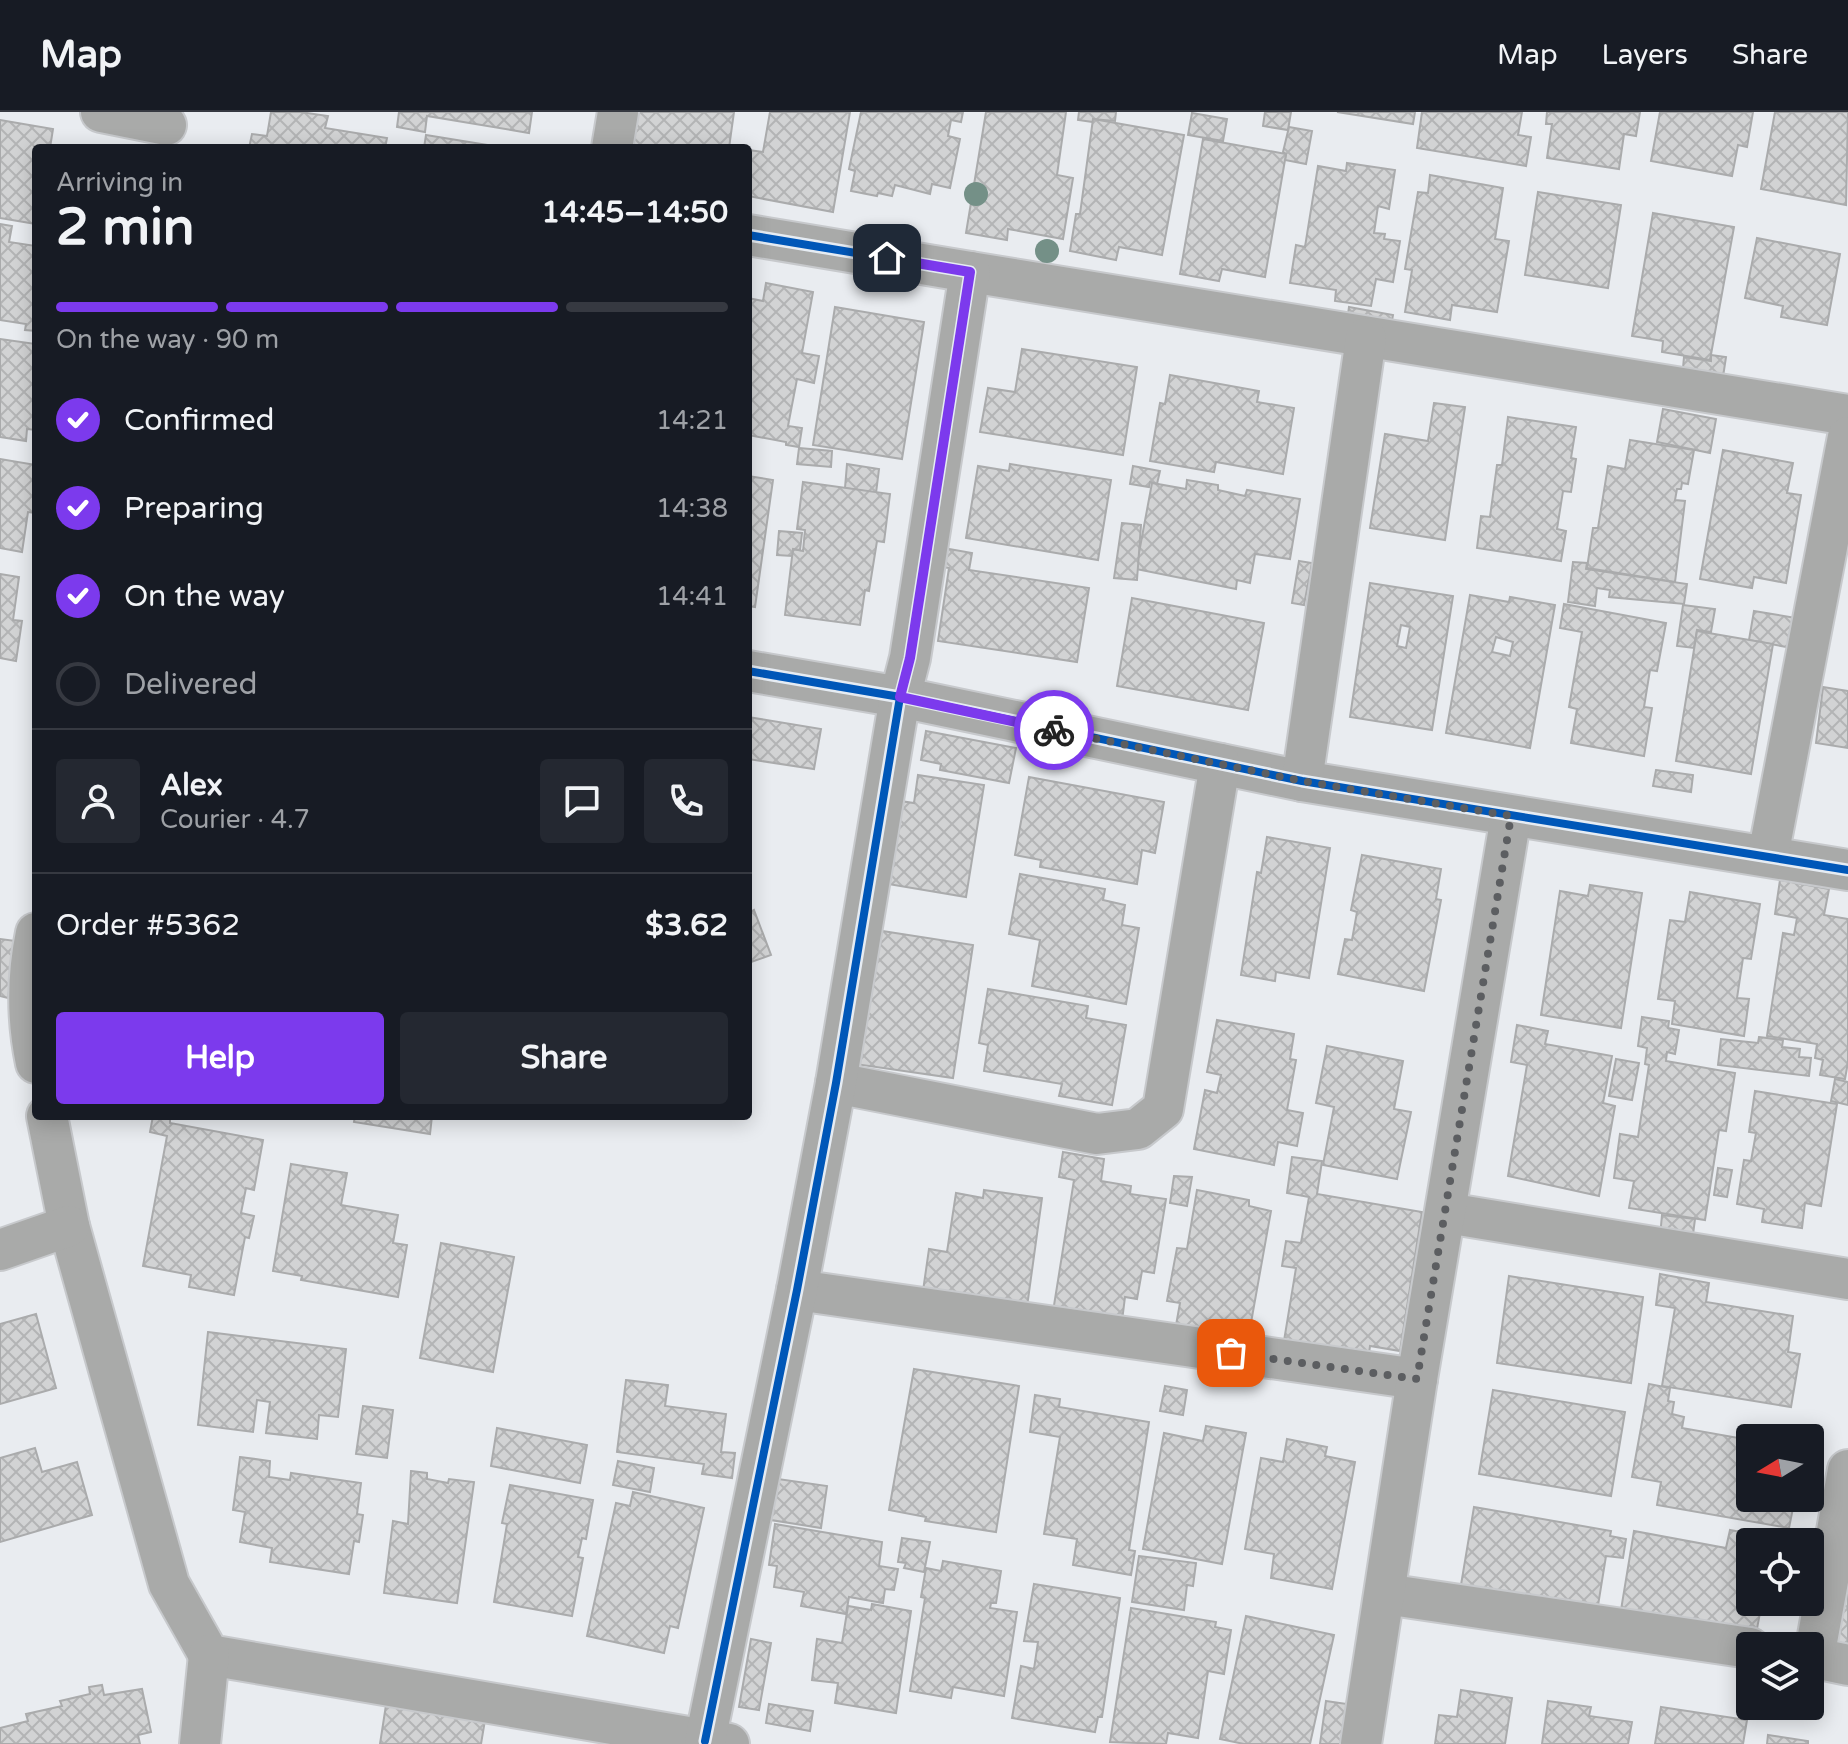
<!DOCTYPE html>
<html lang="en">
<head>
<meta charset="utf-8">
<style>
	:root { --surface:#171b24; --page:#242831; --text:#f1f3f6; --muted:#9ea1a6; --line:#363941; --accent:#7c3aed }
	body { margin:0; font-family:"Varela Round",sans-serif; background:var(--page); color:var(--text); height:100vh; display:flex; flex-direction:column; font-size:30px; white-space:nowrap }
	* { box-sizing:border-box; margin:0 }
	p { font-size:26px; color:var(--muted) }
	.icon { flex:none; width:44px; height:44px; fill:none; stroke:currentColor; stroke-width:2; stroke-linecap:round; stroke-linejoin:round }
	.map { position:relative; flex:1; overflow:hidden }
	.side { position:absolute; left:32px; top:32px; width:720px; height:976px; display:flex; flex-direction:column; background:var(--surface); border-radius:8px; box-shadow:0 4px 20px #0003 }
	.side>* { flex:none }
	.needle { width:52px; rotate:260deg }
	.tools { position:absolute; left:1736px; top:1312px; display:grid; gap:16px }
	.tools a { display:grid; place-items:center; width:88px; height:88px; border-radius:8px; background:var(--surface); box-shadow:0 4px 20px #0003; font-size:40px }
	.pin { position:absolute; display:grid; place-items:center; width:68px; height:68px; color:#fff; margin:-34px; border-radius:16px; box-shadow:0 4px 12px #0006 }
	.courier { position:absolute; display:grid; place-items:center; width:80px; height:80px; margin:-40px; border:6px solid #7c3aed; border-radius:50%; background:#fff; color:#222; box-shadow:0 2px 10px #0007 }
	.headline em { font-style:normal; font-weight:700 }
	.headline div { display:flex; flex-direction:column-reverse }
	.headline { display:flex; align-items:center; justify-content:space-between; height:136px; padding:0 24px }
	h1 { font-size:52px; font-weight:700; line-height:60px }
	.bar { display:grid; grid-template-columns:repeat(4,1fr); gap:12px 8px; align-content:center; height:96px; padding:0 24px }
	.bar i { height:10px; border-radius:6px; background:var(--line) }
	.bar .current { background:var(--accent) }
	.bar p { grid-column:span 4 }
	.line { display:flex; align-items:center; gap:20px; padding:0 24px; border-top:2px solid var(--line) }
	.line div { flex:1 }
	.round { display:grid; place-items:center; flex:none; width:84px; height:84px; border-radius:8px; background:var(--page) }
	ol { padding:0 24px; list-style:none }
	li { display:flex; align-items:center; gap:24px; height:88px }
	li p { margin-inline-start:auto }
	li .icon { padding:8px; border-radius:50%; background:var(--accent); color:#fff; stroke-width:4 }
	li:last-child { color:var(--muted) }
	li i { width:44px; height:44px; border:4px solid var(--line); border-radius:50% }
	.cta { display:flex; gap:16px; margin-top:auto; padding:16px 24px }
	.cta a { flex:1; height:92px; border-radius:8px; background:var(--accent); color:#fff; font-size:32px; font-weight:700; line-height:92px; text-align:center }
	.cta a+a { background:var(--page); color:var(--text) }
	header { display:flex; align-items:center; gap:48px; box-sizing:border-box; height:112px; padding:0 40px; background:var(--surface); border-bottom:2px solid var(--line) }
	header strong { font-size:38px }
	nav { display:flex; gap:44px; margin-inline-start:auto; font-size:28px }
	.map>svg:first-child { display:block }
	.building { fill:url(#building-cross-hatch); stroke:#aaabac; stroke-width:2; fill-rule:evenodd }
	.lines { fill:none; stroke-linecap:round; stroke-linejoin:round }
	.minor-casing { stroke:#c7c9cc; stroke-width:44 }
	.minor { stroke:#a9aaa9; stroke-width:40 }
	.cycleway-casing { stroke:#e6ecf3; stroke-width:13 }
	.cycleway { stroke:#0057b8; stroke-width:8 }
	.tree { fill:#749087 }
	.done { stroke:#5c5e61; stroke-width:8; stroke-dasharray:0 14.4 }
	.route { stroke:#7c3aed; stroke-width:10 }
</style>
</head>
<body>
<header>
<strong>Map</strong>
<nav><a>Map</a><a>Layers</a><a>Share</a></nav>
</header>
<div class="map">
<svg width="1848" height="1632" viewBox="0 0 1848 1632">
	<defs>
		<pattern id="building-cross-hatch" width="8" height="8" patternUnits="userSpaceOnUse" patternTransform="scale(2)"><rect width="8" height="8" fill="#d2d3d4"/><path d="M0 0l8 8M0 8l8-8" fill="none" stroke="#b3b4b5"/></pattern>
	</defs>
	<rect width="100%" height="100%" fill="#e9ecf0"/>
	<g class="building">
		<path d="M271 0H300L328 4 325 16 387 26 385 36H249L252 22 267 24Z"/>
		<path d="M399 0H532L529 21 427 4 425 20 397 15Z"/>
		<path d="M622 0H734L729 36H616Z"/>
		<path d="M770 0H850L833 100 748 84V38L763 40Z"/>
		<path d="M861 0H963L961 10 951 8 948 24 960 27 950 76 932 72 930 82 895 73 892 84 878 81 877 84 851 79 855 59 849 57Z"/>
		<path d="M986 0H1066L1057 63 1073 66 1063 127 1008 117 1007 128 966 121Z"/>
		<path d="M1079 0H1116L1115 9 1093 7V10L1078 8Z"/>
		<path d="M1265 0H1291L1288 18 1263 14Z"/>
		<path d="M1337 0H1415L1413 12Z"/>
		<path d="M1422 0H1522L1518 23 1531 25 1526 54 1417 36Z"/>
		<path d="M1547 0H1640L1636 24 1624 22 1619 57 1547 46 1552 12H1546Z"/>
		<path d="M1660 0H1753L1747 35 1738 33 1732 64 1651 49Z"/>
		<path d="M1775 0H1848L1846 93 1761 77Z"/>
		<path d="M1192 1 1227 7 1223 29 1188 23Z"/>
		<path d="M1093 7 1184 23 1162 143 1119 135 1116 148 1070 139 1076 102H1080Z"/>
		<path d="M0 8 53 17 50 36H36V112L0 106Z"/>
		<path d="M1289 15 1312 19 1306 52 1285 48 1286 42 1283 40Z"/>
		<path d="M426 23 506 36H424Z"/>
		<path d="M1203 27 1286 42 1265 165 1222 157 1219 169 1180 162Z"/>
		<path d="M1347 51 1395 58 1389 97 1378 94 1374 121 1385 122 1384 127 1400 129 1393 170 1376 167 1371 194 1335 189 1336 178 1290 171 1296 133 1305 135 1318 54 1346 59Z"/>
		<path d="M1430 63 1503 76 1495 127 1509 129 1497 200 1452 193 1450 208 1405 200 1412 158 1405 157 1418 80 1428 81Z"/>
		<path d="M1538 80 1621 93 1608 176 1525 163Z"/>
		<path d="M1653 101 1734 115 1710 248 1662 240 1663 229 1632 224Z"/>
		<path d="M0 112 12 114 9 130 36 134V219L25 218 26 212 0 208Z"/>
		<path d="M1757 126 1840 142 1827 213 1781 205 1783 194 1745 186Z"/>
		<path d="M766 171 813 180 802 241 819 244 814 271 797 267 788 314 802 316 799 335 786 333V330L748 323V186L763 189Z"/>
		<path d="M835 195 924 210 902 347 813 333Z"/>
		<path d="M1349 195 1393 203 1389 225 1346 217Z"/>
		<path d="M0 227 36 232V318L27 317 26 329 0 325Z"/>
		<path d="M1022 237 1137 255 1123 343 980 320 988 276 1015 280Z"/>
		<path d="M1711 243 1726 245 1721 278 1682 267 1684 245 1711 249Z"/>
		<path d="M1170 263 1259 279 1257 290 1294 296 1283 362 1216 350 1214 360 1150 349 1160 291 1165 292Z"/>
		<path d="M1434 291 1465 295 1445 428 1370 416 1385 322 1428 329Z"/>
		<path d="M1663 297 1716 307 1710 341 1657 330Z"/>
		<path d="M1508 305 1576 315 1571 346 1576 347 1571 380 1563 379 1557 417 1566 419 1561 449 1477 436 1481 404 1490 405 1497 353H1502Z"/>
		<path d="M1630 328 1694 338 1688 372 1682 371 1681 377H1677L1675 388 1685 389 1675 470 1587 456 1593 416H1598L1608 354 1625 357Z"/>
		<path d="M799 336 832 339 831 355 797 352Z"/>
		<path d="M1723 338 1793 351 1787 381 1801 383 1786 471 1754 465 1752 476 1700 467Z"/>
		<path d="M0 347 36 353V401L28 400 22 440 0 436Z"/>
		<path d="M847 352 879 357 876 381 845 376Z"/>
		<path d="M1010 352 1111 368 1098 448 966 426 978 354 1009 359Z"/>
		<path d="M1133 354 1160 359 1157 372 1150 370 1149 375 1130 372Z"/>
		<path d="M748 364 773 368 755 495 748 494Z"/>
		<path d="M1187 368 1218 373V378L1245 384 1247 378 1300 387 1290 447 1255 442 1250 471 1237 468 1236 477 1136 457 1152 371 1186 377Z"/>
		<path d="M803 370 890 382 884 430 877 429 869 479 865 478 860 513 785 503 793 437 803 439 805 418 797 417Z"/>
		<path d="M1122 411 1141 413 1137 468 1114 466Z"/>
		<path d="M779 419 802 421 800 438 793 437 792 444 777 443Z"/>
		<path d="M938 435 972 441 969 458 1089 476 1077 550 938 529 949 456 935 454Z"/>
		<path d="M1299 449 1312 451 1304 493 1292 491Z"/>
		<path d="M1573 450 1587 451 1586 457 1687 472 1684 492 1609 485 1610 478 1597 476 1595 494 1568 490Z"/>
		<path d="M0 462 19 465 13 508 22 509 16 549 0 546Z"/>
		<path d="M1370 471 1453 484 1432 618 1350 605ZM1401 513 1410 515 1406 536 1397 534Z"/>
		<path d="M1470 483 1509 490 1510 485 1555 493 1530 636 1446 621ZM1496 525 1513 530 1510 544 1492 540Z"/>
		<path d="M1132 486 1264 511 1248 598 1117 574Z"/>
		<path d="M1564 492 1666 511 1657 559 1650 558 1644 595 1652 596 1644 644 1571 631 1577 597 1569 595 1582 520 1560 516Z"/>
		<path d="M1683 493 1715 497 1711 520 1697 518 1694 536 1677 534Z"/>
		<path d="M1754 499 1796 506 1792 536 1749 528Z"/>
		<path d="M1697 519 1773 532 1751 662 1676 649Z"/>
		<path d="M1823 575 1848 579V636L1816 631Z"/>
		<path d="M748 605 821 617 814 657 748 647Z"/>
		<path d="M926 619 1016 636 1009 671 940 658 941 652 921 648Z"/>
		<path d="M1656 658 1693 663 1691 680 1653 674Z"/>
		<path d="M918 663 984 673 966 785 888 772 900 689 914 691Z"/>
		<path d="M1029 665 1164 690 1155 741 1142 738 1137 772 1040 755 1041 748 1015 743Z"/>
		<path d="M1267 725 1330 736 1309 866 1276 860 1275 869 1241 863 1257 760 1261 761Z"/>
		<path d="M1362 743 1441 757 1436 787 1441 788 1424 879 1338 862 1345 827 1352 828 1357 800 1351 798Z"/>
		<path d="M1020 762 1105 777 1103 788 1125 793 1122 813 1139 816 1126 892 1032 874 1040 828 1009 822Z"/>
		<path d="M1780 768 1829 777 1824 803 1848 807V950L1845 967 1820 963 1823 948 1815 946 1817 932 1767 924 1783 821 1794 823 1797 806 1775 802Z"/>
		<path d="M1590 773 1642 781 1621 916 1541 903 1560 779 1588 784Z"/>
		<path d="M1690 780 1760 792 1751 847 1743 846 1737 886 1749 887 1744 924 1672 912 1675 889 1658 887 1670 808 1685 810Z"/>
		<path d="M754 798 771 843 748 851V801Z"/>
		<path d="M876 818 973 833 953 966 855 952Z"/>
		<path d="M0 827 16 829 8 886 0 884Z"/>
		<path d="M988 877 1088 894 1086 906 1126 913 1112 993 1059 984 1062 972 984 959 988 933 979 931Z"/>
		<path d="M1642 905 1669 909 1668 916 1679 918 1675 942 1667 940 1666 949 1735 961 1726 1019 1719 1018 1705 1108 1629 1096 1634 1069 1614 1066 1620 1022 1638 1025 1649 953 1645 952 1647 936 1638 934Z"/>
		<path d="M1217 908 1294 922 1290 947 1296 948 1287 998 1303 1001 1297 1034 1278 1030 1274 1053 1194 1037 1205 978 1217 981 1221 963 1207 960Z"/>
		<path d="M1517 913 1548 919 1545 932 1612 944 1603 991 1615 994 1599 1084 1508 1064 1527 953 1511 950Z"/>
		<path d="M1759 925 1783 928 1782 935 1800 937 1799 945 1811 946 1809 964 1718 953 1721 927 1758 931Z"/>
		<path d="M1327 934 1403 949 1394 997 1411 1000 1397 1067 1323 1053 1334 995 1316 991Z"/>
		<path d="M1616 947 1639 951 1632 988 1609 984Z"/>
		<path d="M1835 967 1848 970V993L1831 989Z"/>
		<path d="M1755 979 1837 992 1821 1094 1805 1091 1802 1116 1762 1110 1764 1097 1737 1092 1744 1048 1751 1049 1756 1021 1749 1020Z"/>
		<path d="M153 1004 170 1007V1011L263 1028 254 1078 246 1076 241 1101 254 1104 249 1126 245 1125 234 1183 189 1175 191 1163 143 1154 167 1024 150 1020Z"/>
		<path d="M355 1004H432L430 1022 354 1010Z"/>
		<path d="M1063 1040 1104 1047 1101 1069 1131 1074 1130 1082 1166 1087 1154 1161 1142 1159 1137 1187 1125 1185 1121 1217 1052 1206 1074 1068 1059 1065Z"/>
		<path d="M1292 1045 1322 1049 1317 1082 1422 1100 1400 1239 1370 1234 1368 1249 1283 1235 1296 1156 1282 1154 1286 1129 1301 1131 1309 1085 1287 1081Z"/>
		<path d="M291 1052 347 1061 341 1093 398 1103 393 1131 407 1133 398 1185 301 1168 302 1164 273 1159Z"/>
		<path d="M1718 1056 1732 1058 1727 1085 1714 1083Z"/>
		<path d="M1174 1064 1192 1065 1187 1094 1170 1091Z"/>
		<path d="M984 1078 1042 1086 1026 1202 922 1186 929 1137 947 1140 956 1081 983 1086Z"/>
		<path d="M1197 1078 1249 1088V1094L1271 1099 1247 1233 1175 1219 1180 1191 1167 1189 1177 1136 1187 1137Z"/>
		<path d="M1662 1103 1695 1107 1692 1130 1660 1125Z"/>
		<path d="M441 1131 514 1145 493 1260 420 1246Z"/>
		<path d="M1660 1162 1709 1171 1706 1190 1793 1204 1788 1240 1800 1242 1791 1295 1662 1274 1675 1196 1656 1193Z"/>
		<path d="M1509 1164 1643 1185 1631 1271 1497 1251Z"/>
		<path d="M36 1202 56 1276 0 1292V1212Z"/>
		<path d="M208 1220 346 1237 338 1305 319 1303 317 1327 266 1321 270 1290 257 1288 253 1320 198 1313Z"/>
		<path d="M914 1257 1019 1274 996 1420 925 1409 926 1405 889 1398Z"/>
		<path d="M626 1268 668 1273 665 1294 726 1302 721 1340 735 1341 732 1366 702 1362 704 1352 617 1340Z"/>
		<path d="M1649 1272 1670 1276 1668 1289 1674 1290 1672 1302 1684 1305 1682 1316 1750 1328V1386H1795L1789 1416 1657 1393 1661 1370 1632 1365Z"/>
		<path d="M1165 1274 1187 1278 1183 1303 1160 1299Z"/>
		<path d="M1493 1278 1625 1300 1611 1384 1479 1362Z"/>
		<path d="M1035 1283 1060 1287 1059 1295 1149 1310 1129 1438 1135 1439 1131 1463 1073 1453 1077 1427 1044 1422 1060 1325 1030 1320Z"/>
		<path d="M363 1294 393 1298 387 1346 356 1342Z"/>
		<path d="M1206 1314 1246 1321 1222 1452 1143 1437 1164 1321 1203 1329Z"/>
		<path d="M497 1316 587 1333 580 1371 491 1354Z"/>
		<path d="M1287 1327 1327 1335 1325 1344 1355 1350 1332 1477 1271 1466 1274 1442 1245 1437 1261 1346 1283 1350Z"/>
		<path d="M35 1336 42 1360 77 1350 92 1403 0 1430V1346Z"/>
		<path d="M240 1345 270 1349 269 1365 290 1368 291 1361 361 1371 357 1402 363 1403 359 1430 354 1429 349 1462 270 1450 272 1436 240 1430 245 1400 233 1398Z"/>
		<path d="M618 1349 654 1356 650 1380 613 1373Z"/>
		<path d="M411 1359 427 1361V1367L448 1371 449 1367 474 1370 457 1491 384 1481 393 1409 408 1412Z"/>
		<path d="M764 1365 827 1374 821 1416 758 1406Z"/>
		<path d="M510 1373 593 1388 586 1427 582 1426 578 1445 583 1446 572 1504 494 1490 507 1412 502 1411Z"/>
		<path d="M633 1380 704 1396 678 1516 670 1514 664 1541 587 1524 616 1391 630 1394Z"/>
		<path d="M1474 1395 1611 1419 1610 1424 1626 1427 1623 1446 1606 1444 1596 1506 1523 1484 1461 1473Z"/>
		<path d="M775 1412 882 1430 879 1454 898 1457 894 1478 885 1477 883 1491 849 1485 846 1502 801 1494 804 1480 774 1475 777 1454 769 1453Z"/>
		<path d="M1730 1418 1796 1430H1750V1490H1762L1756 1522 1619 1510 1634 1419 1726 1436Z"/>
		<path d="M902 1426 930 1430 924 1460 904 1456 906 1451 898 1450Z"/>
		<path d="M1139 1444 1196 1451 1193 1474 1187 1473 1184 1498 1132 1490Z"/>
		<path d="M943 1449 1001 1459 996 1491H991L990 1496 1017 1500 1004 1584 953 1575 951 1586 910 1579 925 1486 921 1485 926 1456 941 1459Z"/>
		<path d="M1848 1464V1536L1837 1534Z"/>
		<path d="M1034 1472 1120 1486 1102 1605H1098L1095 1620 1012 1606 1021 1554 1034 1557 1038 1530 1024 1529Z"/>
		<path d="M872 1492 911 1499 896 1601 835 1591 838 1571 812 1568 817 1527 842 1531 848 1494 871 1498Z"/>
		<path d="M1131 1496 1216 1510 1215 1515 1231 1518 1224 1562 1208 1559 1198 1626 1168 1621 1166 1632 1110 1630Z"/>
		<path d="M1246 1504 1334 1523 1310 1632H1244L1220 1627Z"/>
		<path d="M751 1527 771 1531 759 1598 739 1595Z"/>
		<path d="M102 1573 104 1583 142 1577 151 1620 138 1623 140 1632H0V1616L28 1609 26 1602 62 1594 60 1589 90 1582 89 1575Z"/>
		<path d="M1461 1578 1512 1586 1505 1632H1435L1439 1603 1457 1605Z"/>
		<path d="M1326 1589 1354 1593 1348 1632H1320Z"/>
		<path d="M1548 1589 1591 1595 1589 1604 1632 1610 1628 1632H1542Z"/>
		<path d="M769 1592 813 1599 810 1619 766 1611Z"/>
		<path d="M386 1593 485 1608 481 1632H380Z"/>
		<path d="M1661 1595 1747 1608 1743 1632H1655Z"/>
		<path d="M1768 1623 1808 1629V1632H1767Z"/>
	</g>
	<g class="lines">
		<defs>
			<g id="minor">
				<path d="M101 0 166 13"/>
				<path d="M612 36 618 0"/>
				<path d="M970 160 1848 303"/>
				<path d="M748 559 900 585 1302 669 1848 758"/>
				<path d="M1302 669 1366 226"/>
				<path d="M1768 744 1848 325"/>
				<path d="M36 821C27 864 27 908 36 951"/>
				<path d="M836 971 1097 1022 1138 1017 1163 997 1220 652"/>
				<path d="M47 1004 69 1114 169 1472 209 1543 729 1632"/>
				<path d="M1447 1101 1848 1167"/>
				<path d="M0 1138 69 1114"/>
				<path d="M797 1178 1417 1267"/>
				<path d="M1385 1482 1750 1536"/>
				<path d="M1810 1545 1848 1553"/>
				<path d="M1814 1546 1848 1358"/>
				<path d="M705 1629 797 1178 836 971 900 585 910 546 970 160 748 123"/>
				<path d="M200 1632 209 1543"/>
				<path d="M1361 1632 1417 1267 1511 704"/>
			</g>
		</defs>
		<use href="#minor" class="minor-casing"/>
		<use href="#minor" class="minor"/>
		<defs>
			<g id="cycleway">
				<path d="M748 559 900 585 1302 669 1848 758"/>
				<path d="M705 1629 797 1178 836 971 900 585 910 546 970 160 748 123"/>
			</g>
		</defs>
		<use href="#cycleway" class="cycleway-casing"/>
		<use href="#cycleway" class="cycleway"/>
	</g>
	<g class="tree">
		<circle cx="976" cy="82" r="12"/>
		<circle cx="1047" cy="139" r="12"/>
	</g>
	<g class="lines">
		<path class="done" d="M1054 618 1302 669 1511 704 1417 1267 1231 1241"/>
		<path class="route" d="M887 146 970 160 910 546 900 585 1054 618"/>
	</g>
</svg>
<div class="tools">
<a><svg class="needle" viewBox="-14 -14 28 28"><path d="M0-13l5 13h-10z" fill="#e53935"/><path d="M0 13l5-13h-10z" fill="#9ea1a6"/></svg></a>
<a><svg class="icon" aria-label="locate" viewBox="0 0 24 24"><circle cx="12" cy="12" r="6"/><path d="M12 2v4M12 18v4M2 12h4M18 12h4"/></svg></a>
<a><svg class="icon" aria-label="layers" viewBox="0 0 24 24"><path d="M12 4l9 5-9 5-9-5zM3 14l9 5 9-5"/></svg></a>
</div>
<div class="pin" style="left:1231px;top:1241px;background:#ea580c"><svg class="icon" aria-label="bag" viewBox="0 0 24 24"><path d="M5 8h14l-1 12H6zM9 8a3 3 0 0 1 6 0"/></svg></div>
<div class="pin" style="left:887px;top:146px;background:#1f2937"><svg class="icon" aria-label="home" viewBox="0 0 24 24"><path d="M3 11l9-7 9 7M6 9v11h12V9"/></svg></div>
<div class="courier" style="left:1054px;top:618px"><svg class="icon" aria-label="bike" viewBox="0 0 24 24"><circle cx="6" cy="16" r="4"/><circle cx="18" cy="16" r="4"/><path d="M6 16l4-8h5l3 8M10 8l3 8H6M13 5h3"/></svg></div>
<section class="side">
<div class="headline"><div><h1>2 min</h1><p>Arriving in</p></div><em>14:45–14:50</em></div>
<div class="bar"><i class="current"></i><i class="current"></i><i class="current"></i><i></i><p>On the way · 90 m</p></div>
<ol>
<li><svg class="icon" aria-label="check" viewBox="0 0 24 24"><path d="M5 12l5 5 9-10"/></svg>Confirmed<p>14:21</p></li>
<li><svg class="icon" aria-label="check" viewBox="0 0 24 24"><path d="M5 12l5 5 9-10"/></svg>Preparing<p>14:38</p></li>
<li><svg class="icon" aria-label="check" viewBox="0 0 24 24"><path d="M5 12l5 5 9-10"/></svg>On the way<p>14:41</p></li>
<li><i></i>Delivered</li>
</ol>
<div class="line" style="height:144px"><a class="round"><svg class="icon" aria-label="person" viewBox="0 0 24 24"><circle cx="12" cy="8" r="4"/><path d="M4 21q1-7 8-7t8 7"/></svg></a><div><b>Alex</b><p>Courier · 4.7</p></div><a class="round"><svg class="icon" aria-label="chat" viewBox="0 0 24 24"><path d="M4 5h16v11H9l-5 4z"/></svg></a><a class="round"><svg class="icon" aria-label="phone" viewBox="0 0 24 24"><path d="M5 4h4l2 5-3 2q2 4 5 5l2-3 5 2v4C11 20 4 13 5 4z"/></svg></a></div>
<div class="line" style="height:104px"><div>Order #5362</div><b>$3.62</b></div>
<div class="cta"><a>Help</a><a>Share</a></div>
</section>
</div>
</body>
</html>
